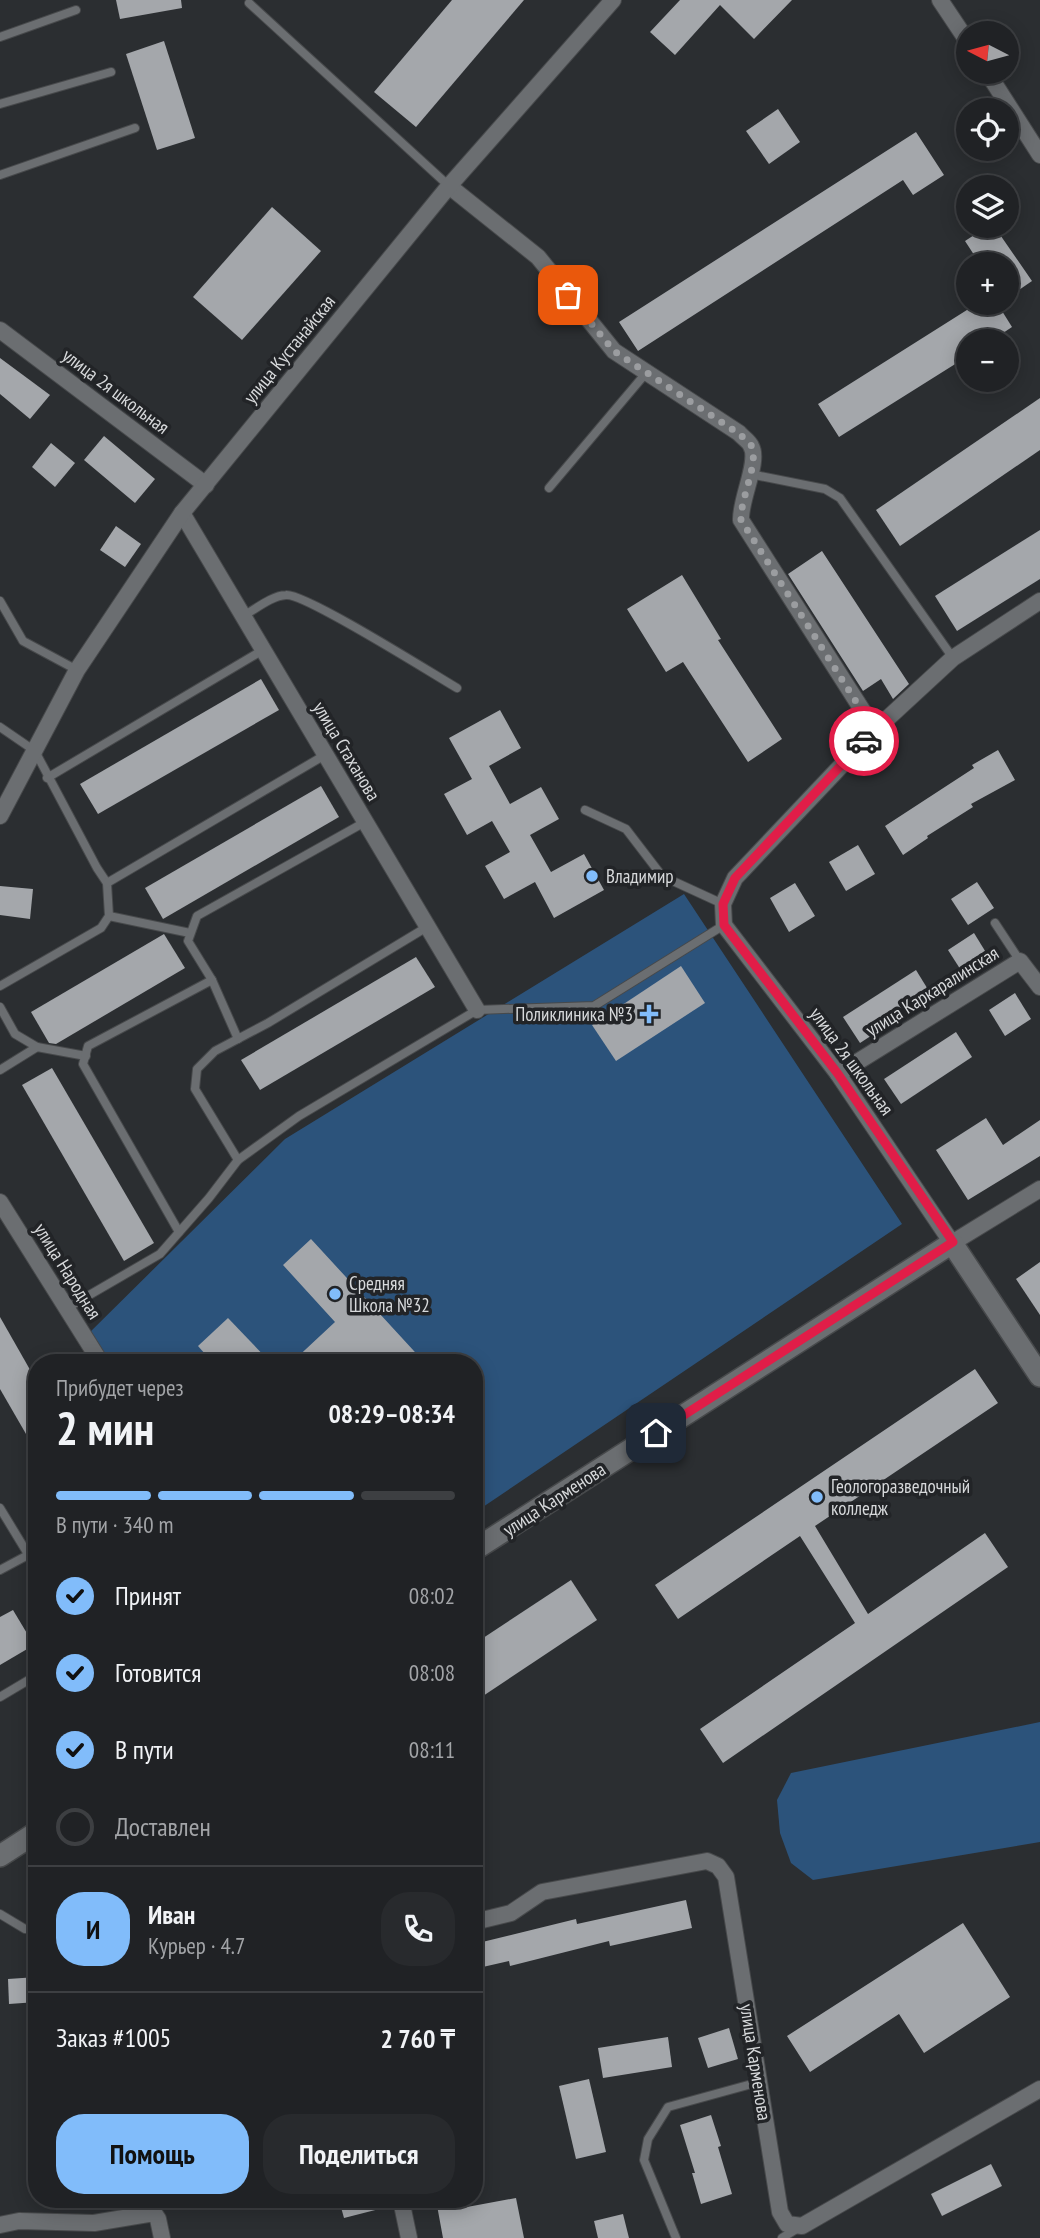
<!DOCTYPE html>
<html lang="ru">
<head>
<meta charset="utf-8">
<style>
	:root { --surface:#202225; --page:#282a2d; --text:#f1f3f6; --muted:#a2a4a7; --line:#3d3f42; --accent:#81bcfa }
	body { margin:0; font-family:"PT Sans Narrow",sans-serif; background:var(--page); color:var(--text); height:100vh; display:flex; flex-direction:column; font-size:26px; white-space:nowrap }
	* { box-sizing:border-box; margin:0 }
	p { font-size:23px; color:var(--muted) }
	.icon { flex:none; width:38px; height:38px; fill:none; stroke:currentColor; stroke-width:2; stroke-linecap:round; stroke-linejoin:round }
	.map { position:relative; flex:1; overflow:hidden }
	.drawer { position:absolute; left:28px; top:1354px; width:455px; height:854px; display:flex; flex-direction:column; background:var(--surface); border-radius:28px; box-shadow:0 4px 18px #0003,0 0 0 2px var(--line) }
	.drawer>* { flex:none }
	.needle { width:46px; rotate:276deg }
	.fabs { position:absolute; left:956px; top:21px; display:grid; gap:14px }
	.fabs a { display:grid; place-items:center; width:63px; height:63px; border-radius:50%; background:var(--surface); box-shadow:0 4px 18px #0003,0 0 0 2px var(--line); font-size:35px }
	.pin { position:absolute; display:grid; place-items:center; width:60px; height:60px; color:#fff; margin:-30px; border-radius:14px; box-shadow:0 4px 10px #0006 }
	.courier { position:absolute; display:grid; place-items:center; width:70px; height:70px; margin:-35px; border:5px solid #e11d48; border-radius:50%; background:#fff; color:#222; box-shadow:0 2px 9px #0007 }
	.headline em { font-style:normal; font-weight:700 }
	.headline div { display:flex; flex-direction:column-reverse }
	.headline { display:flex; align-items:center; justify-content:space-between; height:119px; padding:0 28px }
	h1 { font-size:46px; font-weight:700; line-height:52px }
	.bar { display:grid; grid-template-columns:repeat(4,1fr); gap:10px 7px; align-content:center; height:84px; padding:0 28px }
	.bar i { height:9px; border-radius:5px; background:var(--line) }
	.bar .active { background:var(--accent) }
	.bar p { grid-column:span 4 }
	.line { display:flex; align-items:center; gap:18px; padding:0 28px; border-top:2px solid var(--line) }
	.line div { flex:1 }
	.round { display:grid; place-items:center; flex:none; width:74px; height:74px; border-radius:28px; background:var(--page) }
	ol { padding:0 28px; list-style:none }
	li { display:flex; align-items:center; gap:21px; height:77px }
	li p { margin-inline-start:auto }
	li .icon { padding:7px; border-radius:50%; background:var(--accent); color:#111; stroke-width:4 }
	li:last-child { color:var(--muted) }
	li i { width:38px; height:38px; border:4px solid var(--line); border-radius:50% }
	.cta { display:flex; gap:14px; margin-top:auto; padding:14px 28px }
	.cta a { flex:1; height:80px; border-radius:28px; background:var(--accent); color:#111; font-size:28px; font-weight:700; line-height:80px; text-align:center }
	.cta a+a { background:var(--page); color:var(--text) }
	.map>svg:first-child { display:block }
	.green { fill:#2c537b }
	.building { fill:#a4a7ab }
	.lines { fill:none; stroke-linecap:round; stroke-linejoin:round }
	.lane-casing { stroke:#47494b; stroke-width:10 }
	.street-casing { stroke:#47494b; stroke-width:18 }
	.secondary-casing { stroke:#47494b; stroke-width:24 }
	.lane { stroke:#6b6e71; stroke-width:8 }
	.street { stroke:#6b6e71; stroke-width:16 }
	.secondary { stroke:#6b6e71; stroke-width:21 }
	.done { stroke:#9b9da0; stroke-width:7; stroke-dasharray:0 12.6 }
	.route { stroke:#e11d48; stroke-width:9 }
	.poi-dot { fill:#81bcfa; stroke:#222427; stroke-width:2.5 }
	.labels { text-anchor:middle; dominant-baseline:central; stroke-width:7; stroke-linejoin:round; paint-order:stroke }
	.street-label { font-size:19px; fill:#d7d9db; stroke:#222427 }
	.poi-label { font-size:19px; fill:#d7d9db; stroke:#222427; text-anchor:start }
</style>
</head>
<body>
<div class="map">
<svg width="1040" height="2238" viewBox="0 0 1040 2238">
	<rect width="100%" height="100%" fill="#2b2e31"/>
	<g class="green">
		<path d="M684 894 902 1224 474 1513V1363H100L80 1342 285 1139Z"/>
		<path d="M1040 1722V1842L813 1880 791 1863 780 1833 777 1800 791 1773Z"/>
	</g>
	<g class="building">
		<path d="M116 0H181L182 8 120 19Z"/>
		<path d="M452 0H524L416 127 374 92Z"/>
		<path d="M680 0H792L754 39 720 5 675 55 650 32Z"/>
		<path d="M164 41 195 138 157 150 126 54Z"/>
		<path d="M778 109 800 142 769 164 746 131Z"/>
		<path d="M916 132 944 175 913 195 903 180 638 351 619 322Z"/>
		<path d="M272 207 321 251 242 340 193 297Z"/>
		<path d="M988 226H994L1032 281 1006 299V264H980L965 241Z"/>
		<path d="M978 303H997L1012 327 991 341H968V356L839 437 818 404Z"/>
		<path d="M0 358 50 395 30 419 0 394Z"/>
		<path d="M1040 398V450L900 546 876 510Z"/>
		<path d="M104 436 155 479 135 503 84 460Z"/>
		<path d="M51 443 75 463 55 487 32 467Z"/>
		<path d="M116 526 141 544 125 567 100 550Z"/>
		<path d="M1040 530V579L957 631 935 596Z"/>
		<path d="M822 551 909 684 893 699 881 679 863 691 788 574Z"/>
		<path d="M682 575 721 639 718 640 782 739 748 762 683 662 666 672 627 609Z"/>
		<path d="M261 679 279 710 98 814 80 784Z"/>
		<path d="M500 710 521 748 489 766 510 804 541 787 559 819 530 835 551 872 584 854 604 890 554 918 535 882 504 899 485 866 510 852 492 821 467 835 444 794 472 779 449 738Z"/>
		<path d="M998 750 1015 780 971 804 973 807 927 836 928 838 903 855 885 826 974 768 972 765Z"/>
		<path d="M321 786 339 817 163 919 145 888Z"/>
		<path d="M858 845 875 874 846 891 829 862Z"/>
		<path d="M977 882 994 908 968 925 951 899Z"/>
		<path d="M795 883 815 916 789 932 770 898Z"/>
		<path d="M0 886 33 889 30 919 0 915Z"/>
		<path d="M974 933 990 959 964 975 948 950Z"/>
		<path d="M164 934 185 968 56 1044 49 1043 31 1012Z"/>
		<path d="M416 957 435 987 260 1090 241 1060Z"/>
		<path d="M681 966 705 1003 616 1061 592 1025Z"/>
		<path d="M916 970 932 996 860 1043 843 1017Z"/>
		<path d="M1015 993 1031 1019 1005 1036 989 1010Z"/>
		<path d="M956 1032 972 1057 901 1104 884 1079Z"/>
		<path d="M52 1068 154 1243 124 1261 22 1085Z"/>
		<path d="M986 1118 1003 1145 1040 1120V1156L968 1200 936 1150Z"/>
		<path d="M311 1239 425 1363H373L367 1357 360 1363H291L335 1322 283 1265Z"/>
		<path d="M1040 1262V1315L1016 1279Z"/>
		<path d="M0 1317 37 1382V1453L0 1389Z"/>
		<path d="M228 1318 271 1363H213L198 1346Z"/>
		<path d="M975 1369 998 1403 815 1526 868 1614 985 1533 1008 1567 723 1763 700 1729 855 1623 800 1536 678 1619 655 1585Z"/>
		<path d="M571 1580 597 1620 474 1702V1644Z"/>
		<path d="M13 1610 34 1645 0 1665V1617Z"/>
		<path d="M686 1900 692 1928 610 1946 609 1941 510 1966 509 1961 474 1969V1944L576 1919 577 1924Z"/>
		<path d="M963 1923 1010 1997 924 2053 899 2014 810 2072 787 2036Z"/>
		<path d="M37 1977V2002L9 2004 8 1979Z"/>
		<path d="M729 2028 738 2059 708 2068 698 2038Z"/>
		<path d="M668 2037 672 2067 603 2078 598 2048Z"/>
		<path d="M589 2079 606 2152 576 2159 559 2086Z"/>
		<path d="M711 2115 721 2146 718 2147 732 2194 701 2204 692 2173H695L680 2125Z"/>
		<path d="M991 2164 1002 2186 942 2216 931 2194Z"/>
		<path d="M516 2198 524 2238H443L436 2200H466L467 2207Z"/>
		<path d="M339 2200H391V2206L344 2218Z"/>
		<path d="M623 2214 629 2238H598L594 2221Z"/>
	</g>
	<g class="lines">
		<defs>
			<g id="lane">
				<path d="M249 3 449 186"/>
				<path d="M0 37 76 10"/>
				<path d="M0 104 111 72"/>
				<path d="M0 175 135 128"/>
				<path d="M750 474 825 489 840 498 953 658"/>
				<path d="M549 488 646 373"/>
				<path d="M0 601 23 641 77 670"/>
				<path d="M243 616C256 609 271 596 286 595 305 593 433 674 457 688"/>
				<path d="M0 727 35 751 97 868 107 883 109 916 101 928 0 986"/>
				<path d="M47 778 263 650"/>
				<path d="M585 810 626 829 662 876 723 904"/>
				<path d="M107 883 325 755"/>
				<path d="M109 916 190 933"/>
				<path d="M995 923 1020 961"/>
				<path d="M212 980 238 1039"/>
				<path d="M0 1007 15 1034 37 1047"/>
				<path d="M0 1070 37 1047 86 1056"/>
				<path d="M238 1160 195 1089 197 1069 215 1051 268 1023 427 927"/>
				<path d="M179 1232 83 1064 88 1046 212 980 188 941 197 916 365 822"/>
				<path d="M67 1308 160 1254 209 1198 238 1160 299 1116 477 1010 594 1006 724 925"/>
				<path d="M0 1508 37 1569"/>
				<path d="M0 1570 28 1555"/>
				<path d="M0 1697 37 1675"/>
				<path d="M0 1914 25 1929H37"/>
				<path d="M676 2238 644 2160 648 2139 668 2107 759 2082"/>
				<path d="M782 2238 798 2228"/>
			</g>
			<g id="street">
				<path d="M940 0 968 42"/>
				<path d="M987 72 1040 155"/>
				<path d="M449 186 538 257 614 351 739 433C742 437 749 441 751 446 760 461 740 499 741 520L875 730"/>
				<path d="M0 330 206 485"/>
				<path d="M182 513 477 1010"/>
				<path d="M1040 601 953 658 875 730 735 878 723 904 724 925 838 1074 952 1243 1040 1189"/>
				<path d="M0 816 77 670 182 513 449 186 613 0"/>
				<path d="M838 1074 1020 961 1040 987"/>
				<path d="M0 1202 101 1363"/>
				<path d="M474 1922 511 1913 542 1892 707 1861 718 1866 726 1877 780 2212 787 2224 802 2226 1040 2089"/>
				<path d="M401 2200 409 2238"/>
				<path d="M0 2225 19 2221 94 2223 154 2213 158 2219 162 2238"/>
			</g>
			<g id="secondary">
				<path d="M474 1550 952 1243 1040 1376"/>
				<path d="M0 1856 37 1832"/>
			</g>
		</defs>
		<use href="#lane" class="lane-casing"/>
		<use href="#street" class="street-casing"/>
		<use href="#secondary" class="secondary-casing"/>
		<use href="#lane" class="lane"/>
		<use href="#street" class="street"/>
		<use href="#secondary" class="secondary"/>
	</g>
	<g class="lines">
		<path class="done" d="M568 295 614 351 738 433C742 437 749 441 751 445 760 461 740 499 741 520L874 730 864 741"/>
		<path class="route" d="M656 1433 953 1242 838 1074 724 925 723 904 735 878 864 741"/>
	</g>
	<g class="poi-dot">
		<circle cx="592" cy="876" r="7"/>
		<path d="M645.5 1003.5h7v7h7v7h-7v7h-7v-7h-7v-7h7z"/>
		<circle cx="335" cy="1294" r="7"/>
		<circle cx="817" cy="1497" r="7"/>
	</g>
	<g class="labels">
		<g class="street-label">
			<text transform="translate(289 349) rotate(-51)">улица Кустанайская</text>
			<text transform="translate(116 391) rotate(37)">улица 2я школьная</text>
			<text transform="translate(347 751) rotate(59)">улица Стаханова</text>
			<text transform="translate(932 991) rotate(-32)">улица Каркаралинская</text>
			<text transform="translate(852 1061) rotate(54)">улица 2я школьная</text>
			<text transform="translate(68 1271) rotate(58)">улица Народная</text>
			<text transform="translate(554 1499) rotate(-33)">улица Карменова</text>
			<text transform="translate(756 2062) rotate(81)">улица Карменова</text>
		</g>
		<g class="poi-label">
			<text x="606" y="876">Владимир</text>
			<text x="633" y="1014" text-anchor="end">Поликлиника №3</text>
			<text x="349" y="1283">Средняя<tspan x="349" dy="22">Школа №32</tspan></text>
			<text x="831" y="1486">Геологоразведочный<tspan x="831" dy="22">колледж</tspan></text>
		</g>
	</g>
</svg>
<div class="fabs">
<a><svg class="needle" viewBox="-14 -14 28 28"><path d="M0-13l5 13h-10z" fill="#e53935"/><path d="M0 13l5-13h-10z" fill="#a2a4a7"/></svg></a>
<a><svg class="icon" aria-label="locate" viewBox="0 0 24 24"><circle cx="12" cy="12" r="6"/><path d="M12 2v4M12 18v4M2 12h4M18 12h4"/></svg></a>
<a><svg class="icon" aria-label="layers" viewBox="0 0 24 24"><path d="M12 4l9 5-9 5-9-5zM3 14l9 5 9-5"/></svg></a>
<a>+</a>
<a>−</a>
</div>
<div class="pin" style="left:568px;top:295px;background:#ea580c"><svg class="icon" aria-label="bag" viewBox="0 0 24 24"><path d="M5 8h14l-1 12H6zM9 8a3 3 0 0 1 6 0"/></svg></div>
<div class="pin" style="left:656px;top:1433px;background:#1f2937"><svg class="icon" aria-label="home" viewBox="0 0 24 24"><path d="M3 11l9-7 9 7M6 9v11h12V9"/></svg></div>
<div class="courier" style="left:864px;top:741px"><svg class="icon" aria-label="car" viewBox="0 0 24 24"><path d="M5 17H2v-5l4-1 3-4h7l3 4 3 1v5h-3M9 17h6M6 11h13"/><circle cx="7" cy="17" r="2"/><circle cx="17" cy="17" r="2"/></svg></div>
<section class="drawer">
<div class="headline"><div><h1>2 мин</h1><p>Прибудет через</p></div><em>08:29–08:34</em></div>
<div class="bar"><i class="active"></i><i class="active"></i><i class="active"></i><i></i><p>В пути · 340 m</p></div>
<ol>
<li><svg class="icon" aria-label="check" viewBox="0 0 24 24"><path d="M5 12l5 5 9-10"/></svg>Принят<p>08:02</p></li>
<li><svg class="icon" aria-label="check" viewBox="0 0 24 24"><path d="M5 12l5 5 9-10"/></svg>Готовится<p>08:08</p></li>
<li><svg class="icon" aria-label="check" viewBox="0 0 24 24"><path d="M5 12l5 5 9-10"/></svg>В пути<p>08:11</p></li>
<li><i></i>Доставлен</li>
</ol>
<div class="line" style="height:126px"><b class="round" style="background:var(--accent);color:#111">И</b><div><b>Иван</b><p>Курьер · 4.7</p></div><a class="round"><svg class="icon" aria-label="phone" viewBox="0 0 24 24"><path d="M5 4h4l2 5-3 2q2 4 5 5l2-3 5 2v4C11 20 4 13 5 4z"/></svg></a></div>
<div class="line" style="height:91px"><div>Заказ #1005</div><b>2 760 ₸</b></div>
<div class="cta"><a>Помощь</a><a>Поделиться</a></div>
</section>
</div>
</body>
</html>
